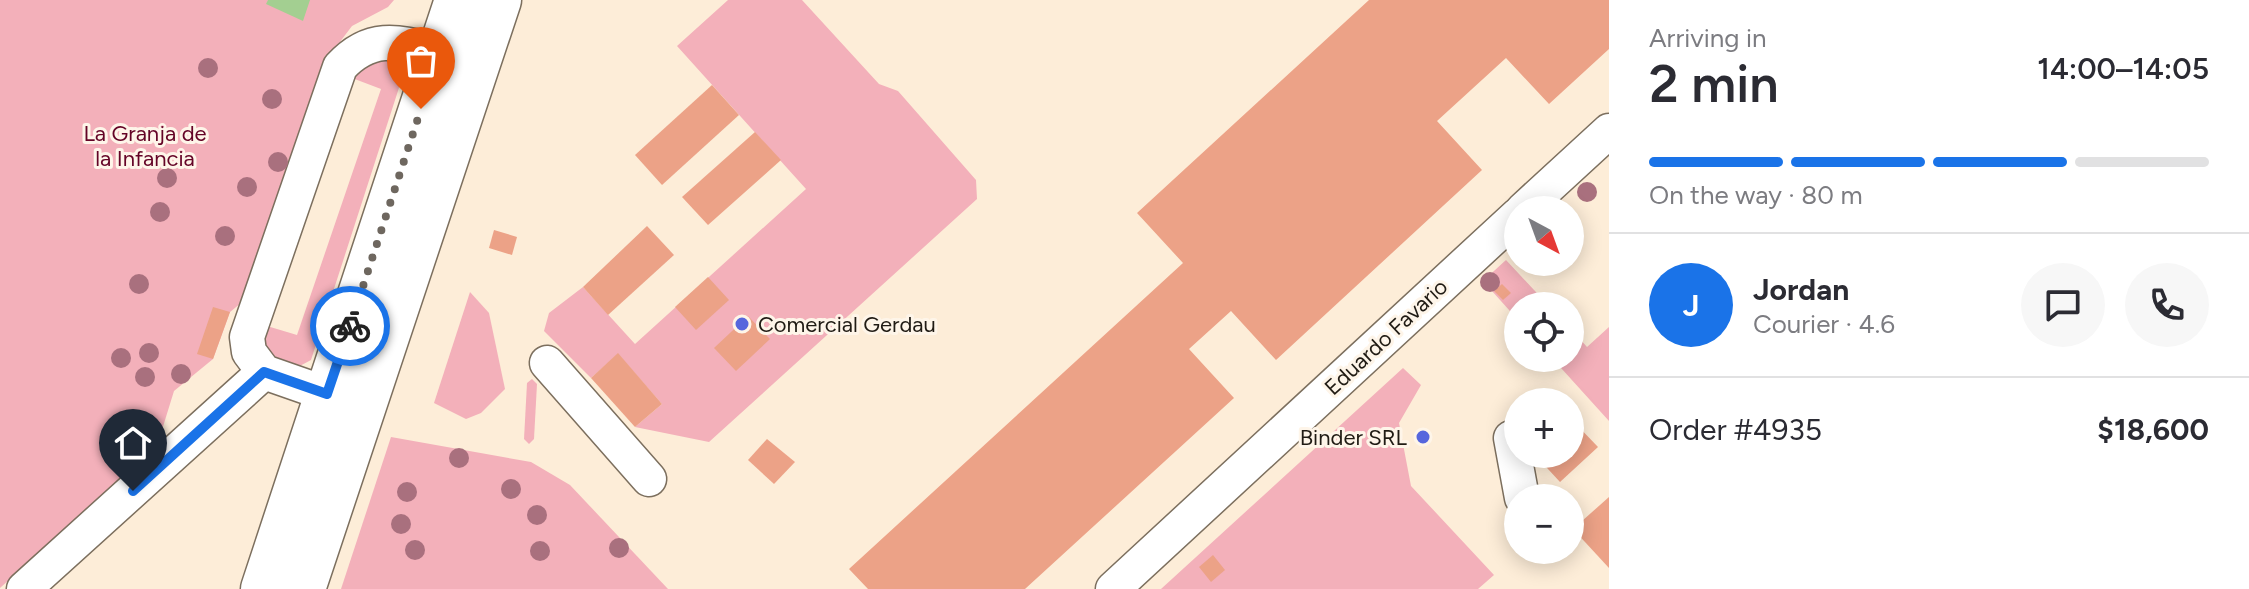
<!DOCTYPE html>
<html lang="en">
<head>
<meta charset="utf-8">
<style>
	:root { --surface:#fff; --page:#f7f7f7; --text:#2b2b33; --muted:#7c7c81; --line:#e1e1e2; --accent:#1a73e8 }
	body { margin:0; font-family:Figtree,sans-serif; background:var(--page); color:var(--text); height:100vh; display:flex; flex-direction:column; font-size:30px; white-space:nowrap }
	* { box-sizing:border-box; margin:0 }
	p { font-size:26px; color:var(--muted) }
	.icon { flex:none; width:44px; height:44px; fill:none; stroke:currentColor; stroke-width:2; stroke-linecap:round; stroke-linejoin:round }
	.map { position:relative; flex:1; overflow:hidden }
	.details { display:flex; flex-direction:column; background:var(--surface); width:640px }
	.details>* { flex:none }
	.needle { width:52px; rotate:139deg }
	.controls { position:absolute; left:1504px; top:196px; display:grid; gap:16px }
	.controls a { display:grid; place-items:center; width:80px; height:80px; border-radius:50%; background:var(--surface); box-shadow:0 4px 20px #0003; font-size:40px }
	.pin { position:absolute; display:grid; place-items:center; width:68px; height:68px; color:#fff; margin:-82px -34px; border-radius:50% 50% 50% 0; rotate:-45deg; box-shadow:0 0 8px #0007 }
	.pin .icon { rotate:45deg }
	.courier { position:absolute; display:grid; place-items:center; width:80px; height:80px; margin:-40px; border:6px solid #1a73e8; border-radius:50%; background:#fff; color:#222; box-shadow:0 2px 10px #0007 }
	.summary em { font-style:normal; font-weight:600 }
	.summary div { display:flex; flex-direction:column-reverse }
	.summary { display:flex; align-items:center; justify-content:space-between; height:136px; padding:0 40px }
	h1 { font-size:52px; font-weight:600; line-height:60px }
	.bar { display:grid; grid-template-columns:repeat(4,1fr); gap:12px 8px; align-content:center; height:96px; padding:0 40px }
	.bar i { height:10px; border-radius:6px; background:var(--line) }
	.bar .current { background:var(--accent) }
	.bar p { grid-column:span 4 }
	.line { display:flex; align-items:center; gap:20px; padding:0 40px; border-top:2px solid var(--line) }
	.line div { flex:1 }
	.round { display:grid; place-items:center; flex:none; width:84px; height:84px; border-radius:42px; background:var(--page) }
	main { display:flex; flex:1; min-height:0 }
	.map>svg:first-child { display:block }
	.built { fill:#fdedd8; fill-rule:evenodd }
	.green { fill:#f3b0ba }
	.water { fill:#a3cf91 }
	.building { fill:#eca287 }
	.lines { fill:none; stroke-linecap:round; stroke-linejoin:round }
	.minor-casing { stroke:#7c6f5e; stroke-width:37 }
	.major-casing { stroke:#7c6f5e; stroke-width:47 }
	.minor { stroke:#fff; stroke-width:34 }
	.major { stroke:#fff; stroke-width:44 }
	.tree { fill:#a9707e }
	.done { stroke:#6e675f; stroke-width:8; stroke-dasharray:0 14.4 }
	.route { stroke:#1a73e8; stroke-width:10 }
	.poi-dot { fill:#5666dd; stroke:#fef5e9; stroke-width:3 }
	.labels { text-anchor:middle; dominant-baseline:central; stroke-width:6; stroke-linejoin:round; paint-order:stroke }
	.park-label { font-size:22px; fill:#640326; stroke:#fef5e9 }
	.poi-label { font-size:22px; fill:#201b14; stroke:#fef5e9; text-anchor:start }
	.street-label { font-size:22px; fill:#201b14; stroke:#fef5e9 }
</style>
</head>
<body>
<main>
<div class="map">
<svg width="1609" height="589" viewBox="0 0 1609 589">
	<rect width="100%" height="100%" fill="#fef5e9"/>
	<path class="built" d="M0 0H1609V589H0ZM1518 210H1570V262H1518ZM1518 306H1570V358H1518ZM1518 402H1570V454H1518ZM1518 498H1570V550H1518Z"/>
	<g class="green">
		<path d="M0 0H394L388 7 352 26 333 51 246 299 230 312 213 359 174 391 157 446 0 588Z"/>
		<path d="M728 0H802L879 84 898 91 976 180 977 199 709 442 635 427 662 404 618 354 591 378 544 331 549 313 583 287 635 344 806 189 677 46Z"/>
		<path d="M373 55 407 63 311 360 296 368 274 365 265 351 267 326 297 335 381 89 352 78Z"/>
		<path d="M1506 260 1549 306H1518V320L1483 281Z"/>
		<path d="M470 292 489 313 505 389 481 413 466 419 434 403Z"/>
		<path d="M1609 327V421L1552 358H1570V328L1587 347Z"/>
		<path d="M1403 368 1421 385 1399 423 1411 486 1494 575 1478 589H1161Z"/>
		<path d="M532 379 537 384 534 439 529 444 524 439 527 383Z"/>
		<path d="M391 437 531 462 570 485 668 589H341Z"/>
	</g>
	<path class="water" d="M268 0H310L303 21 266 4Z"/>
	<g class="building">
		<path d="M1369 0H1609V49L1549 104 1506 58 1437 121 1482 170 1276 360 1231 311 1189 349 1234 398 1025 589H868L849 569 1183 263 1137 213Z"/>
		<path d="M712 85 739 115 662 185 635 155Z"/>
		<path d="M755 132 781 160 708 225 682 197Z"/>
		<path d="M647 226 674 255 608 315 583 287Z"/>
		<path d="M494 230 517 237 512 255 489 248Z"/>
		<path d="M708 277 729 300 696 330 675 307Z"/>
		<path d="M1502 284 1511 293 1503 300 1494 291Z"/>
		<path d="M213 307 230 312 213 359 197 354Z"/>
		<path d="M748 316 770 339 736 371 714 348Z"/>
		<path d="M618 353 662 404 635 427 591 378Z"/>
		<path d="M1573 421 1598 447 1560 482 1536 456 1539 454H1570V425Z"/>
		<path d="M767 439 795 462 774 484 748 460Z"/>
		<path d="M1609 497V568L1573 529Z"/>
		<path d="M1213 555 1225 570 1211 582 1199 567Z"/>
	</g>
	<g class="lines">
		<defs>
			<g id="minor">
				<path d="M1523 210 1609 131"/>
				<path d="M547 363 649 479"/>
				<path d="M327 394 264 372 249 352 247 337 340 67C371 33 399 42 440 52"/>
				<path d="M1511 438 1522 498"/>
				<path d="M24 589 264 372"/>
				<path d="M1113 589 1518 215"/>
			</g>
			<g id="major">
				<path d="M263 589 457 0"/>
				<path d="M303 589 499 0"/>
			</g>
		</defs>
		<use href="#minor" class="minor-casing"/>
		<use href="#major" class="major-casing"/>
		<use href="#minor" class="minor"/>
		<use href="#major" class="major"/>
	</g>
	<g class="tree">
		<circle cx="208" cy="68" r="10"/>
		<circle cx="272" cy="99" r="10"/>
		<circle cx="278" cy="162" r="10"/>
		<circle cx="167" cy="178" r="10"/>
		<circle cx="247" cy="187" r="10"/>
		<circle cx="1587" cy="192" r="10"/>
		<circle cx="160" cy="212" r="10"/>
		<circle cx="225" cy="236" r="10"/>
		<circle cx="1490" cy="282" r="10"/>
		<circle cx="139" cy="284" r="10"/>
		<circle cx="149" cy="353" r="10"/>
		<circle cx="121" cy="358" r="10"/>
		<circle cx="181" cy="374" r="10"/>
		<circle cx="145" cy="377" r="10"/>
		<circle cx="459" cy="458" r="10"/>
		<circle cx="511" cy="489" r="10"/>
		<circle cx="407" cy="492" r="10"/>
		<circle cx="537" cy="515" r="10"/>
		<circle cx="401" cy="524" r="10"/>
		<circle cx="619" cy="548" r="10"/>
		<circle cx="415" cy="550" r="10"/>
		<circle cx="540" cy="551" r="10"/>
	</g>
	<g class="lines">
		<path class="done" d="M350 326 421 109"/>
		<path class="route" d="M133 491 264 372 327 394 350 326"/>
	</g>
	<g class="poi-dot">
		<circle cx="742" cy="324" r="8"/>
		<circle cx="1423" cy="437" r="8"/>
	</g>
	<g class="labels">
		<g class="park-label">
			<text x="145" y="133">La Granja de<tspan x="145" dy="25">la Infancia</tspan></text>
		</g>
		<g class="poi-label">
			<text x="758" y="324">Comercial Gerdau</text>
			<text x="1407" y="437" text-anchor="end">Binder SRL</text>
		</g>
		<g class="street-label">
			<text transform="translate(1386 337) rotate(-43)">Eduardo Favario</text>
		</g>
	</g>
</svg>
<div class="controls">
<a><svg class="needle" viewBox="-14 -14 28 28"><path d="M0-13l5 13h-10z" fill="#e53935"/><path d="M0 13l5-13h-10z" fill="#7c7c81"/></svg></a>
<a><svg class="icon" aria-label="locate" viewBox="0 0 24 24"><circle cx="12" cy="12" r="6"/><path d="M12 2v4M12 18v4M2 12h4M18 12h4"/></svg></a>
<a>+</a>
<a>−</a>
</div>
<div class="pin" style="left:421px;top:109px;background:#ea580c"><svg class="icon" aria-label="bag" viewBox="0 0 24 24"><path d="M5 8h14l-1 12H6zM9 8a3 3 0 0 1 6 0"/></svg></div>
<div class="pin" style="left:133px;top:491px;background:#1f2937"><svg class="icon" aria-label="home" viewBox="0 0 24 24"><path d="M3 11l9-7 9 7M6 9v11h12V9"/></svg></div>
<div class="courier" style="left:350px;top:326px"><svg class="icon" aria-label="bike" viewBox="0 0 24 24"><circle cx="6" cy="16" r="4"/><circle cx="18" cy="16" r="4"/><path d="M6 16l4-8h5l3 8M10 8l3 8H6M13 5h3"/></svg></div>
</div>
<section class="details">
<div class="summary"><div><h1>2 min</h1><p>Arriving in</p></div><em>14:00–14:05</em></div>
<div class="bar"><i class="current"></i><i class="current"></i><i class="current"></i><i></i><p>On the way · 80 m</p></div>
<div class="line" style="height:144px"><b class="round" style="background:var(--accent);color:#fff">J</b><div><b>Jordan</b><p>Courier · 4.6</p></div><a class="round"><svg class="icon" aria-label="chat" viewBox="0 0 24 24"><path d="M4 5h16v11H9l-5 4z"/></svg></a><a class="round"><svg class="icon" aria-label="phone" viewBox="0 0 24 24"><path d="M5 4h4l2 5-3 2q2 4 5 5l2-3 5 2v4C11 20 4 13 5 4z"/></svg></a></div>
<div class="line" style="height:104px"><div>Order #4935</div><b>$18,600</b></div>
</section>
</main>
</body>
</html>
